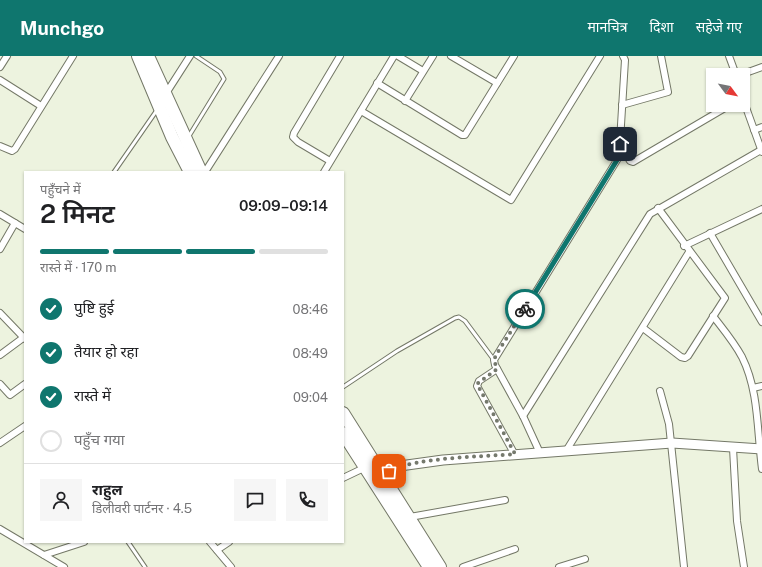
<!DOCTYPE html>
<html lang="hi">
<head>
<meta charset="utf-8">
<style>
	:root { --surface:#fff; --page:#f6f6f6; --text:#202124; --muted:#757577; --line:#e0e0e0; --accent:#0f766e }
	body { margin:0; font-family:"Public Sans","Noto Sans Devanagari",sans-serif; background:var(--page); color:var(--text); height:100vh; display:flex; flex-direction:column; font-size:15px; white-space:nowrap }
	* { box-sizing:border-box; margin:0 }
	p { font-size:13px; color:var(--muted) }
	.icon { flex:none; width:22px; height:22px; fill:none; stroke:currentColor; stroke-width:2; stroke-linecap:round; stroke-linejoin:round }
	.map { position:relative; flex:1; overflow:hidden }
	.sheet { position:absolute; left:24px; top:115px; width:320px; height:372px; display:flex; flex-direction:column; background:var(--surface); border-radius:0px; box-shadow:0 1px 3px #0004 }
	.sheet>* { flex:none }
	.needle { width:26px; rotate:122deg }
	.tools { position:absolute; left:706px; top:12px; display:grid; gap:8px }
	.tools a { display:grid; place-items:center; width:44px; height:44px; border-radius:0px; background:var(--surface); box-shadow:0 1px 3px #0004; font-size:20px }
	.pin { position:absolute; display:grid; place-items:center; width:34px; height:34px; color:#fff; margin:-17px; border-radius:8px; box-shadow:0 2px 6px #0006 }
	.courier { position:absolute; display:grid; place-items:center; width:40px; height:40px; margin:-20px; border:3px solid #0f766e; border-radius:50%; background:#fff; color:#222; box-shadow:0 1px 5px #0007 }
	.head em { font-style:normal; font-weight:600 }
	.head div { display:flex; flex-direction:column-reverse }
	.head { display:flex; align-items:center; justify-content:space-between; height:68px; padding:0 16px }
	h1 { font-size:26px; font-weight:600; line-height:30px }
	.bar { display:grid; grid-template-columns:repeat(4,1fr); gap:6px 4px; align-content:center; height:48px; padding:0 16px }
	.bar i { height:5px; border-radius:3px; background:var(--line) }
	.bar .on { background:var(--accent) }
	.bar p { grid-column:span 4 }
	.line { display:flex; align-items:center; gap:10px; padding:0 16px; border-top:1px solid var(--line) }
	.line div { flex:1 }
	.round { display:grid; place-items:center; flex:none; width:42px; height:42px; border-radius:0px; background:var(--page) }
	ol { padding:0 16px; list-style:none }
	li { display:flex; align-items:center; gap:12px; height:44px }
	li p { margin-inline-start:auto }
	li .icon { padding:4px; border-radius:50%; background:var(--accent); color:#fff; stroke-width:4 }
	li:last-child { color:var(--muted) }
	li i { width:22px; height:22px; border:2px solid var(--line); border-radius:50% }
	header { display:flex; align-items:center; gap:24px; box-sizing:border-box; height:56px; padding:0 20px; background:var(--accent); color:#fff }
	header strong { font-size:19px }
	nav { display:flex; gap:22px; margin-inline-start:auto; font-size:14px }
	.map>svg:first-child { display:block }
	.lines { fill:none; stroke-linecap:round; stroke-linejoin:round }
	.lane-casing { stroke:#747867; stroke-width:5 }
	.street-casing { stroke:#747867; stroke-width:8 }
	.secondary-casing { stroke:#747867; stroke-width:11 }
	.highway-casing { stroke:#747867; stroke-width:14 }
	.lane { stroke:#fff; stroke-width:3 }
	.street { stroke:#fff; stroke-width:6 }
	.secondary { stroke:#fff; stroke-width:9 }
	.highway { stroke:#fff; stroke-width:12 }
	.done { stroke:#75796d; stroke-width:4; stroke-dasharray:0 7.2 }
	.route { stroke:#0f766e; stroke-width:5 }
</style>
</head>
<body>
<header>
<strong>Munchgo</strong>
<nav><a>मानचित्र</a><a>दिशा</a><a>सहेजे गए</a></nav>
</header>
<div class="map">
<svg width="762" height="511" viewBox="0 0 762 511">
	<rect width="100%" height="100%" fill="#edf3df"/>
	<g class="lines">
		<defs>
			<g id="lane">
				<path d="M189 80 224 23 220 16 196 0"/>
				<path d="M114 116 157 54"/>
				<path d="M343 331 397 295 455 262 459 261 465 265 494 304"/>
				<path d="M128 486 145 511"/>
			</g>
			<g id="street">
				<path d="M398 0 423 15"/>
				<path d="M451 0 497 27"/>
				<path d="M729 0 736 19"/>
				<path d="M0 11 7 0"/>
				<path d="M740 19 762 11"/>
				<path d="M0 24 41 50"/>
				<path d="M377 27 462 79H465L514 0"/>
				<path d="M165 39 190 0"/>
				<path d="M743 43 762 96"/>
				<path d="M405 45 433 0"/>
				<path d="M622 49 668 36 661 0"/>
				<path d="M361 55 511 144 600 0"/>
				<path d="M754 74 762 71"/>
				<path d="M0 90 12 95 15 93 73 0"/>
				<path d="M622 92 630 105 633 106 730 49"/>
				<path d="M330 105 298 86 293 81 294 77 340 0"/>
				<path d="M205 116 279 0"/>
				<path d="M324 116 394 0"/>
				<path d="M0 158 25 173"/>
				<path d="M710 177 762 266"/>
				<path d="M684 190 762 153"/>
				<path d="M0 193 15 167"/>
				<path d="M0 257 25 283"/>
				<path d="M713 260C723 273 734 286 742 301 759 335 757 375 762 413"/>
				<path d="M643 272 681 301 685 302 688 300 725 242 658 152"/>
				<path d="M0 299 23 282"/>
				<path d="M497 313 479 325 477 330 515 399"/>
				<path d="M0 328 10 339 25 328"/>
				<path d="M753 332 762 330"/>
				<path d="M660 335 669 368 684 511"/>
				<path d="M523 360 650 158 761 94"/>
				<path d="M0 387 25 370"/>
				<path d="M733 392 737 465 744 511"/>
				<path d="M566 395 689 196"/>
				<path d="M540 397 523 360 495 309 494 304 622 96 620 85 625 4 623 0"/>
				<path d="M343 422 366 411"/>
				<path d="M410 461 505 444"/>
				<path d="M0 473 64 511"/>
				<path d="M210 486 231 511"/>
				<path d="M217 494 229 486"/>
				<path d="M44 499 84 486"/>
				<path d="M463 511 515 493"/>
				<path d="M559 511 585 503"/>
			</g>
			<path id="secondary" d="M378 422 395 412 407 409 443 404 672 387 762 393"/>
			<g id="highway">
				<path d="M138 0 172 81 190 116"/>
				<path d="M148 0 201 116"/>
				<path d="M343 357 440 511"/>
				<path d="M343 377 429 511"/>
			</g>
		</defs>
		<use href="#lane" class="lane-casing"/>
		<use href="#street" class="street-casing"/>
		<use href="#secondary" class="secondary-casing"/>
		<use href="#highway" class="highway-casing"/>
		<use href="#lane" class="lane"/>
		<use href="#street" class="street"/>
		<use href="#secondary" class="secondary"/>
		<use href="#highway" class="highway"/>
	</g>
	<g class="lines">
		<path class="done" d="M389 415C419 401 480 401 515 398L477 328 497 313 494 304 496 299 525 253"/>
		<path class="route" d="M525 253 622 96 620 88"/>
	</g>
</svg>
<div class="tools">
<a><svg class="needle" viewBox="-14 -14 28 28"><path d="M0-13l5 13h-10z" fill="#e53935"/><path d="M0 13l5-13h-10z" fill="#757577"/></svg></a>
</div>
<div class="pin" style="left:389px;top:415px;background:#ea580c"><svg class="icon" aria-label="bag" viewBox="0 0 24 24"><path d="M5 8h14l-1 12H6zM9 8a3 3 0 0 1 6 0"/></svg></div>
<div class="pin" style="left:620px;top:88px;background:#1f2937"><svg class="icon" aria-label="home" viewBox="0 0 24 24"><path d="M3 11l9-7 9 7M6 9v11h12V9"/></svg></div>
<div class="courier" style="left:525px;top:253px"><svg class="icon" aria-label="bike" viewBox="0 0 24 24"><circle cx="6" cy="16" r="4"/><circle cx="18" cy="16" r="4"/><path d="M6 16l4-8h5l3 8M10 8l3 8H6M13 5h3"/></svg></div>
<section class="sheet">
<div class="head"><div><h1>2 मिनट</h1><p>पहुँचने में</p></div><em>09:09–09:14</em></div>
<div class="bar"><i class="on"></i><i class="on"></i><i class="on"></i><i></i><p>रास्ते में · 170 m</p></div>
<ol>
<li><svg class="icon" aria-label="check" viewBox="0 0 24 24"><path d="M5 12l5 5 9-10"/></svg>पुष्टि हुई<p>08:46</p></li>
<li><svg class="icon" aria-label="check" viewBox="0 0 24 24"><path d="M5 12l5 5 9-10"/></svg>तैयार हो रहा<p>08:49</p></li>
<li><svg class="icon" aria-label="check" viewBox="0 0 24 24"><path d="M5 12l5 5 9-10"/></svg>रास्ते में<p>09:04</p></li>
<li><i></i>पहुँच गया</li>
</ol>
<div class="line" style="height:72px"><a class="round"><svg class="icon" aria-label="person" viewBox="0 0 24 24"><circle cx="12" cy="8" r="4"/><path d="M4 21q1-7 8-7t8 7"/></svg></a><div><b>राहुल</b><p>डिलीवरी पार्टनर · 4.5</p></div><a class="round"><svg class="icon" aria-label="chat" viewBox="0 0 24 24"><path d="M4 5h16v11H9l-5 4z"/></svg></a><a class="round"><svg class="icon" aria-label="phone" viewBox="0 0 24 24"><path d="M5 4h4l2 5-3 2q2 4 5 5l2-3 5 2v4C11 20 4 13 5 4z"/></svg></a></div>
</section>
</div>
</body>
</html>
